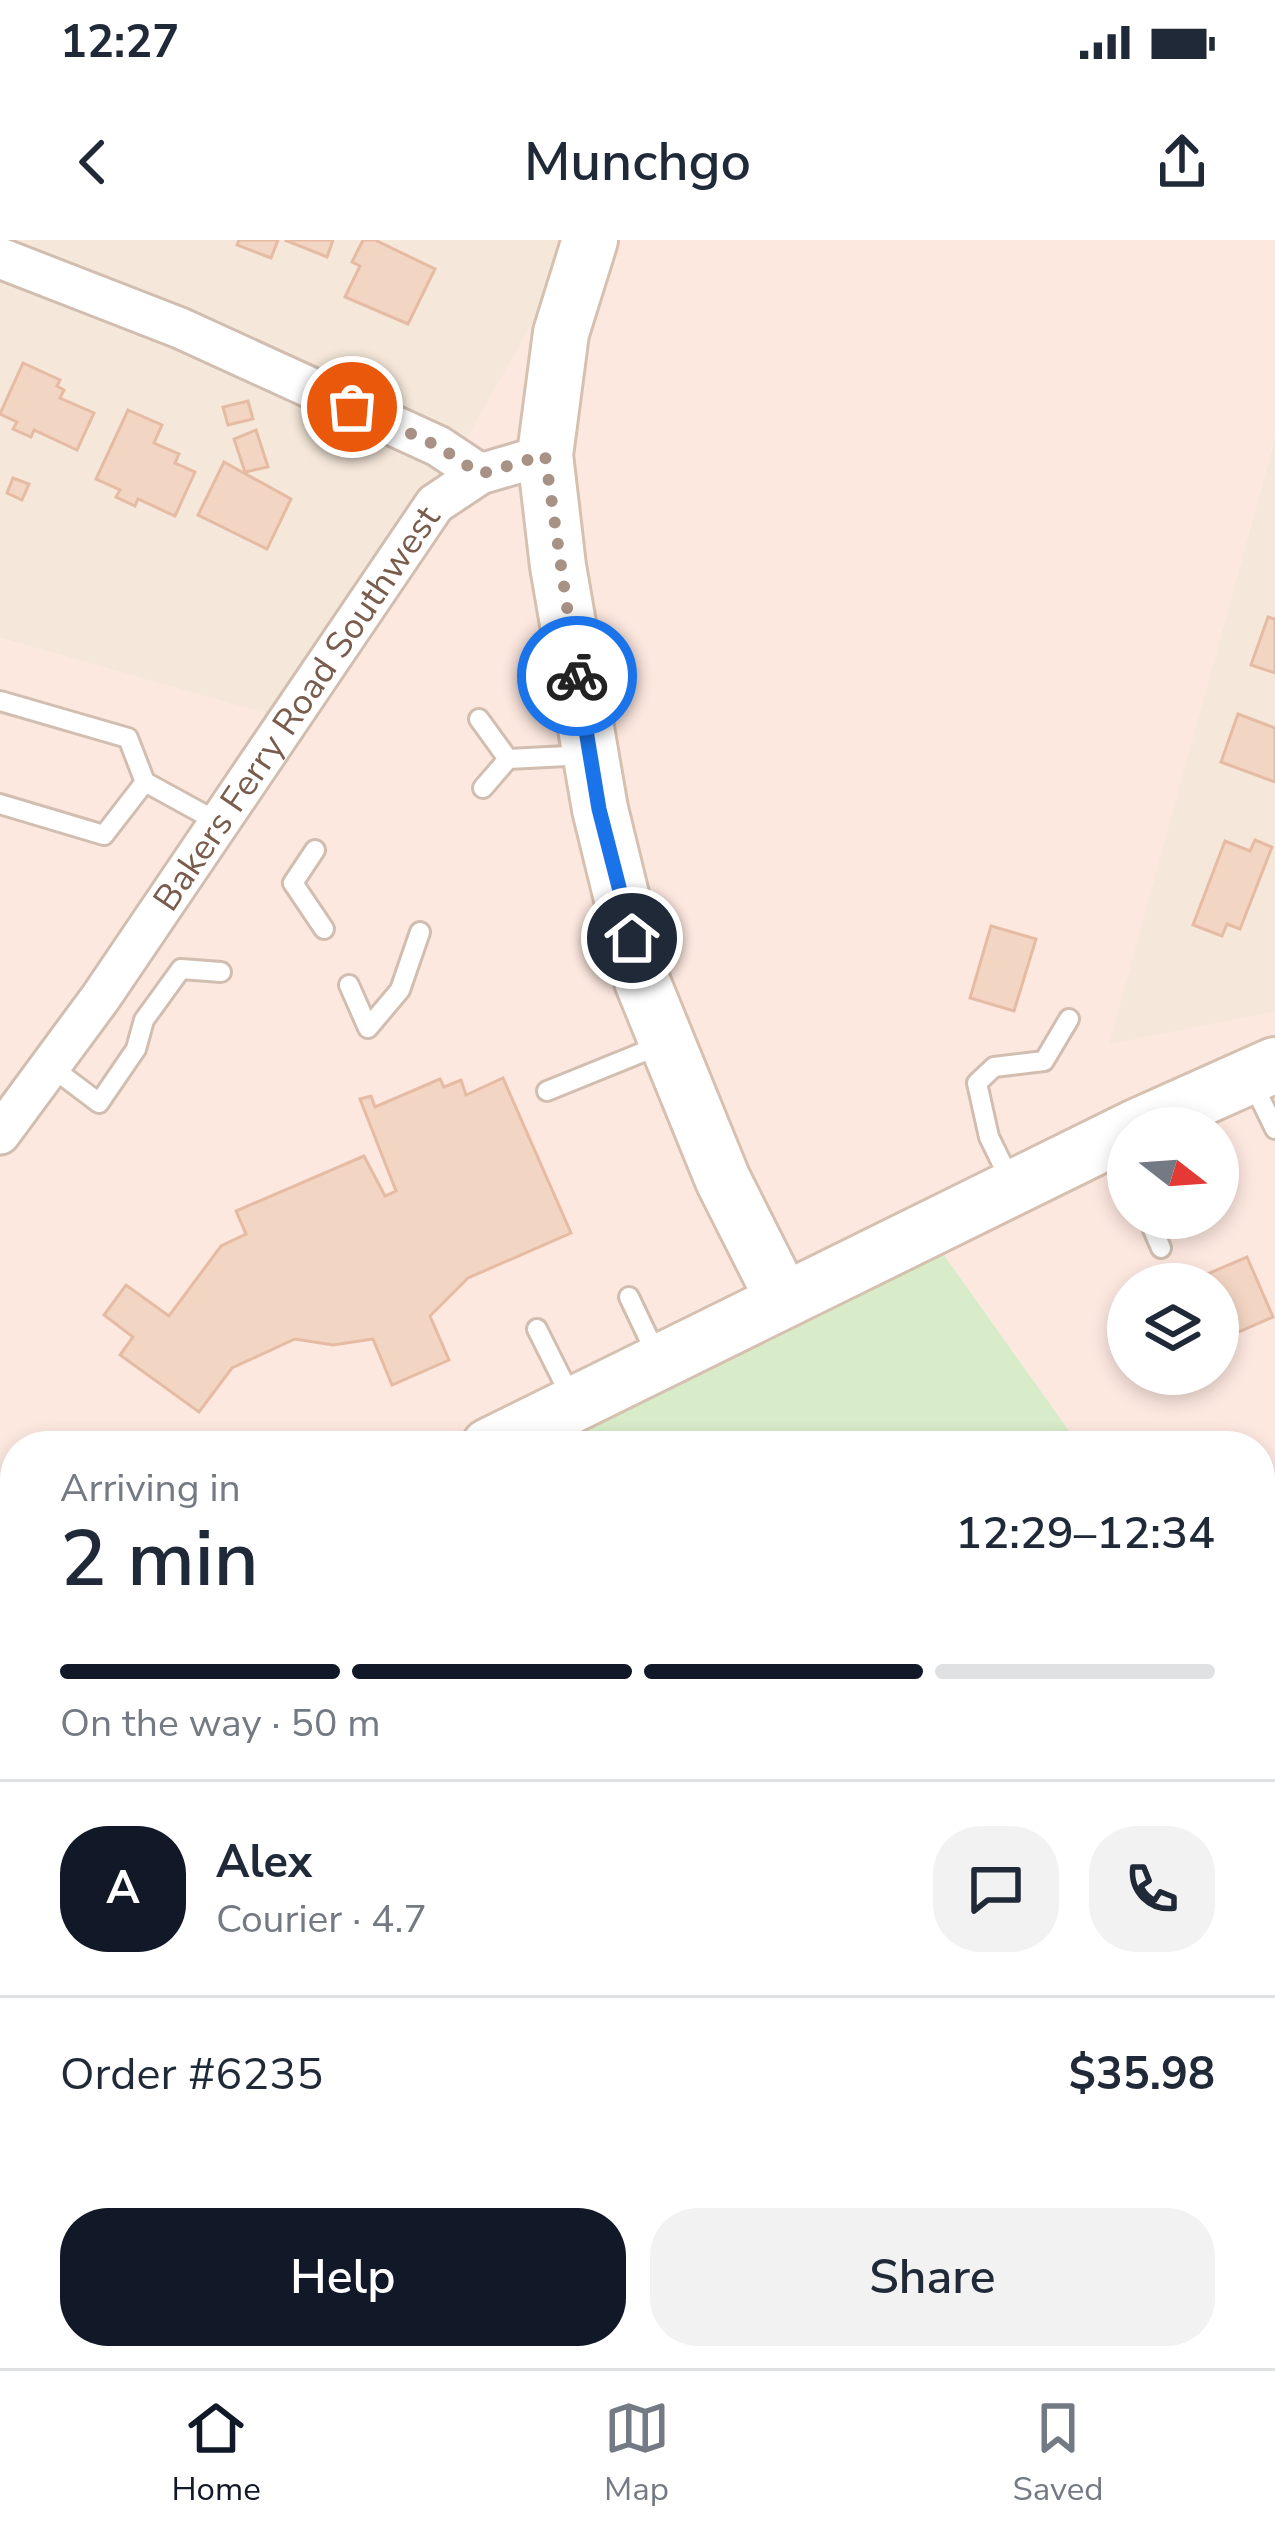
<!DOCTYPE html>
<html lang="en">
<head>
<meta charset="utf-8">
<style>
	:root { --surface:#fff; --page:#f2f2f3; --text:#1f2937; --muted:#747a83; --line:#e0e1e3; --accent:#111827 }
	body { margin:0; font-family:"Nunito Sans",sans-serif; background:var(--page); color:var(--text); height:100vh; display:flex; flex-direction:column; font-size:45px; white-space:nowrap }
	* { box-sizing:border-box; margin:0 }
	p { font-size:39px; color:var(--muted) }
	.icon { flex:none; width:66px; height:66px; fill:none; stroke:currentColor; stroke-width:2; stroke-linecap:round; stroke-linejoin:round }
	.map { position:relative; flex:1; overflow:hidden }
	.drawer { position:absolute; left:0px; top:1191px; width:1275px; height:939px; display:flex; flex-direction:column; background:var(--surface); border-radius:48px 48px 0 0; box-shadow:0 6px 18px #0003 }
	.drawer>* { flex:none }
	.needle { width:78px; rotate:107deg }
	.controls { position:absolute; left:1107px; top:867px; display:grid; gap:24px }
	.controls a { display:grid; place-items:center; width:132px; height:132px; border-radius:50%; background:var(--surface); box-shadow:0 6px 18px #0003; font-size:60px }
	.pin { position:absolute; display:grid; place-items:center; width:102px; height:102px; color:#fff; margin:-51px; border:6px solid #fff; border-radius:50%; box-shadow:0 3px 12px #0007 }
	.courier { position:absolute; display:grid; place-items:center; width:120px; height:120px; margin:-60px; border:9px solid #1a73e8; border-radius:50%; background:#fff; color:#222; box-shadow:0 3px 15px #0007 }
	.head em { font-style:normal; font-weight:600 }
	.head div { display:flex; flex-direction:column-reverse }
	.head { display:flex; align-items:center; justify-content:space-between; height:204px; padding:0 60px }
	h1 { font-size:78px; font-weight:600; line-height:90px }
	.bar { display:grid; grid-template-columns:repeat(4,1fr); gap:18px 12px; align-content:center; height:144px; padding:0 60px }
	.bar i { height:15px; border-radius:9px; background:var(--line) }
	.bar .active { background:var(--accent) }
	.bar p { grid-column:span 4 }
	.line { display:flex; align-items:center; gap:30px; padding:0 60px; border-top:3px solid var(--line) }
	.line div { flex:1 }
	.round { display:grid; place-items:center; flex:none; width:126px; height:126px; border-radius:48px; background:var(--page) }
	.action { display:flex; gap:24px; margin-top:auto; padding:24px 60px }
	.action a { flex:1; height:138px; border-radius:48px; background:var(--accent); color:#fff; font-size:48px; font-weight:600; line-height:138px; text-align:center }
	.action a+a { background:var(--page); color:var(--text) }
	.status { display:flex; justify-content:space-between; align-items:center; height:84px; padding:0 60px; background:var(--surface); direction:ltr }
	.status svg { height:33px; fill:currentColor }
	header { display:flex; justify-content:space-between; align-items:center; height:156px; padding:0 60px; background:var(--surface); font-size:54px; font-weight:600 }
	.menu { display:flex; justify-content:space-around; align-items:center; height:168px; border-top:3px solid var(--line); background:var(--surface); font-size:33px; color:var(--muted) }
	.menu a { display:grid; justify-items:center; gap:6px }
	.menu .active { color:var(--accent) }
	.map>svg:first-child { display:block }
	.residential { fill:#f5e8da }
	.commercial { fill:#fde8e0; fill-rule:evenodd }
	.green { fill:#d8ecc9 }
	.lines { fill:none; stroke-linecap:round; stroke-linejoin:round }
	.stream { stroke:#a5d3da; stroke-width:10 }
	.building { fill:#f3d5c3; stroke:#e6bba3; stroke-width:3 }
	.lane-casing { stroke:#d1beb0; stroke-width:24 }
	.street-casing { stroke:#d1beb0; stroke-width:45 }
	.secondary-casing { stroke:#d6c0b0; stroke-width:60 }
	.lane { stroke:#fff; stroke-width:18 }
	.street { stroke:#fff; stroke-width:39 }
	.secondary { stroke:#fff; stroke-width:54 }
	.done { stroke:#a89285; stroke-width:12; stroke-dasharray:0 21.6 }
	.route { stroke:#1a73e8; stroke-width:15 }
	.labels { text-anchor:middle; dominant-baseline:central; stroke-width:9; stroke-linejoin:round; paint-order:stroke }
	.street-label { font-size:36px; fill:#7a5c4d; stroke:#fffaf3 }
</style>
</head>
<body>
<div class="status"><b>12:27</b><svg viewBox="0 0 49 12"><path d="M0 12V9h3v3zM5 12V6h3v6zM10 12V3h3v9zM15 12V0h3v12zM26 1h20v11H26zM47 4h2v5h-2z"/></svg></div>
<header><svg class="icon" aria-label="back" viewBox="0 0 24 24"><path d="M15 5l-7 7 7 7"/></svg>Munchgo<svg class="icon" aria-label="share" viewBox="0 0 24 24"><path d="M12 15V3M7 8l5-5 5 5M5 13v7h14v-7"/></svg></header>
<div class="map">
<svg width="1275" height="2128" viewBox="0 0 1275 2128">
	<rect width="100%" height="100%" fill="#fdf6ec"/>
	<g class="residential">
		<path d="M0 0H580L304 485 0 398Z"/>
		<path d="M1275 197V772L1108 805Z"/>
		<path d="M1260 1983 1275 1988V2128H196L209 2115H1260Z"/>
	</g>
	<path class="commercial" d="M580 0H1275V197L1109 804 1275 772V1482L1260 1461V1206H1080L919 980 430 1206H15V2115H209L196 2128H0V398L304 484ZM1128 888H1218V978H1128ZM1128 1044H1218V1134H1128Z"/>
	<g class="green">
		<path d="M919 980 1080 1206H430Z"/>
		<path d="M1260 1461 1275 1482V1988L1260 1983Z"/>
	</g>
	<g class="lines">
		<path class="stream" d="M1260 1564 1275 1570"/>
	</g>
	<g class="building">
		<path d="M239 0H278L271 18 237 5Z"/>
		<path d="M285 0H333L327 17Z"/>
		<path d="M363 0H375L435 29 408 84 345 57 360 26 352 22Z"/>
		<path d="M23 123 60 140 57 146 64 150 60 158 94 173 77 210 34 190 31 197 13 189 17 182 0 174Z"/>
		<path d="M248 161 253 179 228 185 223 167Z"/>
		<path d="M128 170 162 185 154 203 179 214 175 223 195 232 175 276 138 259 135 266 116 257 120 250 96 239Z"/>
		<path d="M256 190 268 227 245 232 234 199Z"/>
		<path d="M224 222 291 259 267 309 198 275Z"/>
		<path d="M13 238 29 244 22 260 7 253Z"/>
		<path d="M1268 377 1275 379V433L1251 425Z"/>
		<path d="M1238 474 1275 488V542L1221 522Z"/>
		<path d="M1255 600 1272 607 1240 689 1227 684 1222 696 1193 685 1225 601 1250 611Z"/>
		<path d="M991 686 1036 699 1014 771 970 758Z"/>
		<path d="M503 838 571 993 468 1038 430 1076 449 1120 392 1145 373 1099 333 1105 295 1099 232 1128 199 1172 120 1115 133 1097 104 1075 126 1045 169 1076 221 1006 246 994 236 971 364 916 385 956 396 951 360 859 371 856 375 867 440 839 444 847 461 840 466 855Z"/>
		<path d="M1247 1017 1273 1077 1218 1101V1044H1184Z"/>
		<path d="M0 1247 15 1258V1313L0 1330Z"/>
		<path d="M14 1829 15 2115H99L108 2128H0V1839Z"/>
	</g>
	<g class="lines">
		<defs>
			<g id="lane">
				<path d="M0 461 128 498 145 542 218 582"/>
				<path d="M479 479 508 519"/>
				<path d="M483 548 508 519 586 515"/>
				<path d="M0 564 104 595 145 542"/>
				<path d="M315 610 293 643 324 689"/>
				<path d="M349 745 368 788 400 750 420 692"/>
				<path d="M50 826 99 863 136 809 144 780 181 729 221 732"/>
				<path d="M1251 840 1275 889"/>
				<path d="M547 851 663 804"/>
				<path d="M1116 903 1128 932"/>
				<path d="M1011 942 989 897 977 843 994 827 1044 821 1069 779"/>
				<path d="M1148 978 1161 1008"/>
				<path d="M629 1057 658 1118"/>
				<path d="M537 1089 572 1159"/>
				<path d="M15 1561 3 1598 15 1627"/>
				<path d="M0 1788 15 1777"/>
				<path d="M156 2128 165 2115"/>
			</g>
			<g id="street">
				<path d="M0 18 180 88 438 206 480 234"/>
				<path id="s1" d="M0 894 101 757 435 264 480 234 545 215"/>
				<path d="M218 2128 229 2115"/>
			</g>
			<g id="secondary">
				<path d="M590 0 561 93 545 215 558 326 600 569 642 741 723 940 783 1059"/>
				<path d="M1134 888 1275 825"/>
				<path d="M489 1206 1128 891"/>
				<path d="M0 1450 15 1442"/>
				<path d="M0 1737 15 1749"/>
				<path d="M393 2115 405 2128"/>
			</g>
		</defs>
		<use href="#lane" class="lane-casing"/>
		<use href="#street" class="street-casing"/>
		<use href="#secondary" class="secondary-casing"/>
		<use href="#lane" class="lane"/>
		<use href="#street" class="street"/>
		<use href="#secondary" class="secondary"/>
	</g>
	<g class="lines">
		<path class="done" d="M352 167 438 206 480 234 545 215 577 436"/>
		<path class="route" d="M577 436 599 569 632 698"/>
	</g>
	<g class="labels">
		<g class="street-label">
			<text stroke="none"><textPath href="#s1" startOffset="519">Bakers Ferry Road Southwest</textPath></text>
		</g>
	</g>
</svg>
<div class="controls">
<a><svg class="needle" viewBox="-14 -14 28 28"><path d="M0-13l5 13h-10z" fill="#e53935"/><path d="M0 13l5-13h-10z" fill="#747a83"/></svg></a>
<a><svg class="icon" aria-label="layers" viewBox="0 0 24 24"><path d="M12 4l9 5-9 5-9-5zM3 14l9 5 9-5"/></svg></a>
</div>
<div class="pin" style="left:352px;top:167px;background:#ea580c"><svg class="icon" aria-label="bag" viewBox="0 0 24 24"><path d="M5 8h14l-1 12H6zM9 8a3 3 0 0 1 6 0"/></svg></div>
<div class="pin" style="left:632px;top:698px;background:#1f2937"><svg class="icon" aria-label="home" viewBox="0 0 24 24"><path d="M3 11l9-7 9 7M6 9v11h12V9"/></svg></div>
<div class="courier" style="left:577px;top:436px"><svg class="icon" aria-label="bike" viewBox="0 0 24 24"><circle cx="6" cy="16" r="4"/><circle cx="18" cy="16" r="4"/><path d="M6 16l4-8h5l3 8M10 8l3 8H6M13 5h3"/></svg></div>
<section class="drawer">
<div class="head"><div><h1>2 min</h1><p>Arriving in</p></div><em>12:29–12:34</em></div>
<div class="bar"><i class="active"></i><i class="active"></i><i class="active"></i><i></i><p>On the way · 50 m</p></div>
<div class="line" style="height:216px"><b class="round" style="background:var(--accent);color:#fff">A</b><div><b>Alex</b><p>Courier · 4.7</p></div><a class="round"><svg class="icon" aria-label="chat" viewBox="0 0 24 24"><path d="M4 5h16v11H9l-5 4z"/></svg></a><a class="round"><svg class="icon" aria-label="phone" viewBox="0 0 24 24"><path d="M5 4h4l2 5-3 2q2 4 5 5l2-3 5 2v4C11 20 4 13 5 4z"/></svg></a></div>
<div class="line" style="height:156px"><div>Order #6235</div><b>$35.98</b></div>
<div class="action"><a>Help</a><a>Share</a></div>
</section>
</div>
<nav class="menu">
<a class="active"><svg class="icon" aria-label="home" viewBox="0 0 24 24"><path d="M3 11l9-7 9 7M6 9v11h12V9"/></svg>Home</a>
<a><svg class="icon" aria-label="map" viewBox="0 0 24 24"><path d="M3 6l6-2 6 2 6-2v14l-6 2-6-2-6 2zM9 4v14M15 6v14"/></svg>Map</a>
<a><svg class="icon" aria-label="saved" viewBox="0 0 24 24"><path d="M7 4h10v16l-5-4-5 4z"/></svg>Saved</a>
</nav>
</body>
</html>
